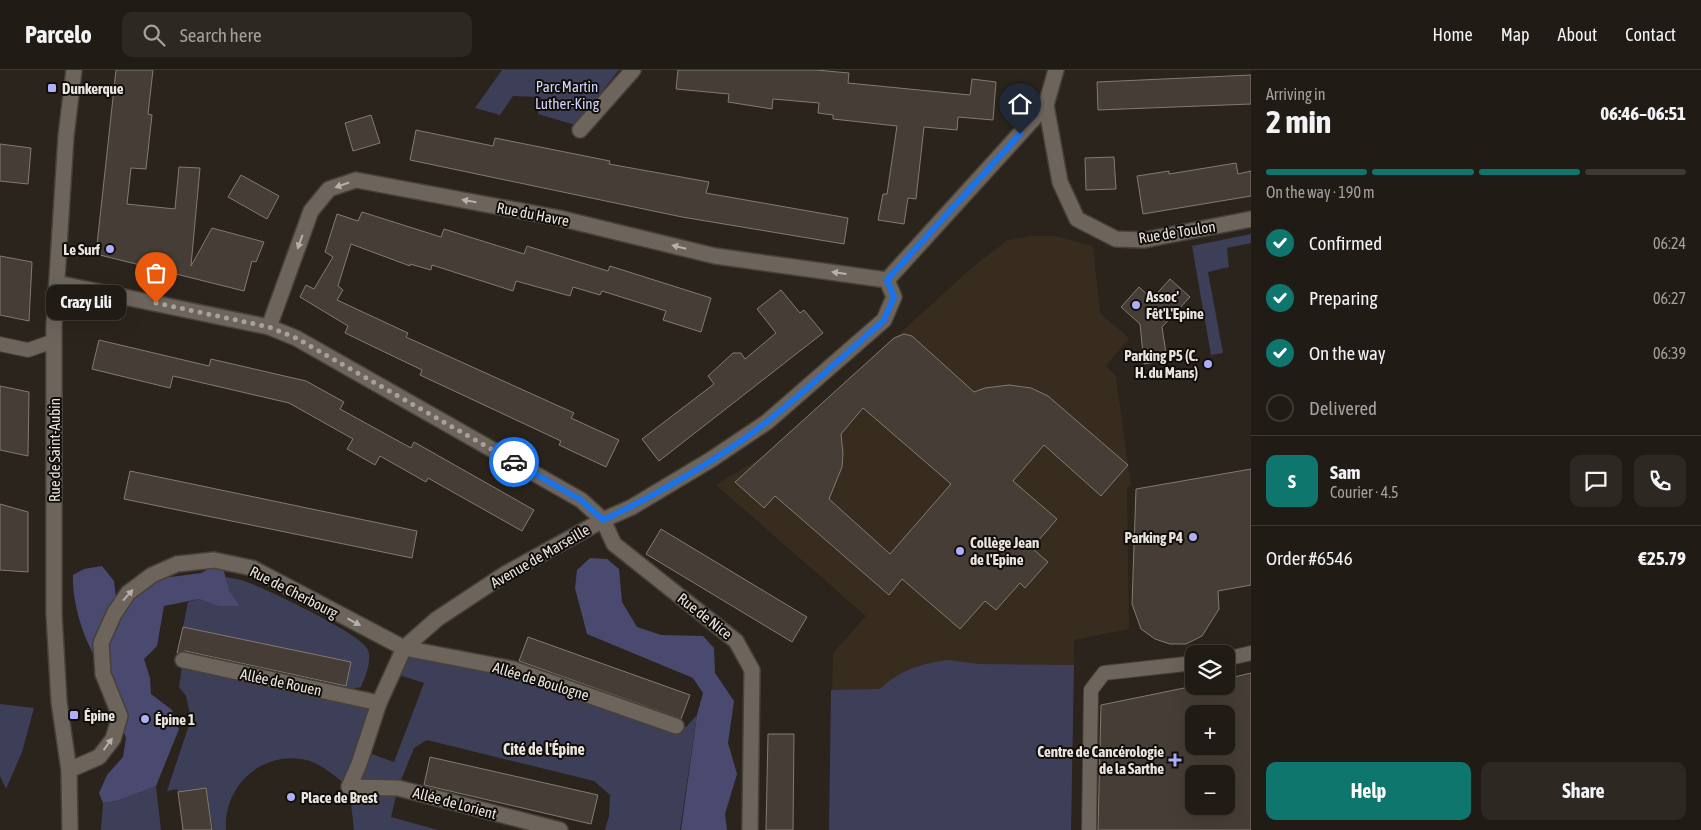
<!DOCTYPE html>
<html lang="en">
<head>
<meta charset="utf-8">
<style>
	:root { --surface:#201b15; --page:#2d2822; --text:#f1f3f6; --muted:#a2a1a0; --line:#3d3934; --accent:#0f766e }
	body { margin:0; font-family:"Asap Condensed",sans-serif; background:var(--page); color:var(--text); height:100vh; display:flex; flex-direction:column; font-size:19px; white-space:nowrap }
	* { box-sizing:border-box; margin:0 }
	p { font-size:16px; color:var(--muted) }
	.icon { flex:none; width:28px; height:28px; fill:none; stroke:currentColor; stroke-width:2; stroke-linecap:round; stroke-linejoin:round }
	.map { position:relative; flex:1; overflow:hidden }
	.sheet { display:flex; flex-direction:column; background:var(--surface); width:450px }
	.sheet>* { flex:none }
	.buttons { position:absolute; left:1185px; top:575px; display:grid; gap:10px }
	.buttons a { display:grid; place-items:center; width:50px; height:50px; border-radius:10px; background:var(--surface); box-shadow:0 5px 20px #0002,0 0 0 1px var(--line); font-size:25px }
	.pin { position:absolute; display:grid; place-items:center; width:42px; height:42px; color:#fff; margin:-51px -21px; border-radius:50% 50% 50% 0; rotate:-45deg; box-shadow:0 0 5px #0007 }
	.pin .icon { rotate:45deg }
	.courier { position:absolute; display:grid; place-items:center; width:50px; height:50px; margin:-25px; border:4px solid #1a73e8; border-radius:50%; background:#fff; color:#222; box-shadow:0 1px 6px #0007 }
	.bubble { position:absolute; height:35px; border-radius:10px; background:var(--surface); box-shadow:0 5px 20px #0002,0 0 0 1px var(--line); font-size:16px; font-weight:700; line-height:35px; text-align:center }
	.head em { font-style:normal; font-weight:700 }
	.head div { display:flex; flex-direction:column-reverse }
	.head { display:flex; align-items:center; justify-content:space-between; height:85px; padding:0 15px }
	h1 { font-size:32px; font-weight:700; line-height:38px }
	.bar { display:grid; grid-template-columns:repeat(4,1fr); gap:8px 5px; align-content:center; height:60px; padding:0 15px }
	.bar i { height:6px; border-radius:4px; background:var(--line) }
	.bar .on { background:var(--accent) }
	.bar p { grid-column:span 4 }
	.line { display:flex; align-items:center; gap:12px; padding:0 15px; border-top:1px solid var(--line) }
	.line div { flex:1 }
	.round { display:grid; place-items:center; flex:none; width:52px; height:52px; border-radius:10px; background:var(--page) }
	ol { padding:0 15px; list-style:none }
	li { display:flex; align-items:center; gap:15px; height:55px }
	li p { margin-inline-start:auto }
	li .icon { padding:5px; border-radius:50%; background:var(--accent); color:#fff; stroke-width:4 }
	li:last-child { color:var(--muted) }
	li i { width:28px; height:28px; border:2px solid var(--line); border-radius:50% }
	.button { display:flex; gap:10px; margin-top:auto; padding:10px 15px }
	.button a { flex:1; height:58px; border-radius:10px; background:var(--accent); color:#fff; font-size:20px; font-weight:700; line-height:58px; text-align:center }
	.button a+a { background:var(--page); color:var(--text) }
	header { display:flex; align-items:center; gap:30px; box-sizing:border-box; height:70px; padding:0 25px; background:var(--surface); border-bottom:1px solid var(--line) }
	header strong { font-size:24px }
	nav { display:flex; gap:28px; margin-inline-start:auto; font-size:18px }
	.search { width:350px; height:45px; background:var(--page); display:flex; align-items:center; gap:12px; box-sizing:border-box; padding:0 18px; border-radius:10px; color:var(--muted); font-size:19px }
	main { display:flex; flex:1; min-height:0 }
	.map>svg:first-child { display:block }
	.built { fill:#382c1f }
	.green { fill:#3d3e58 }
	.forest { fill:#4a4a71 }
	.building { fill:#463e36; stroke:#837a71; fill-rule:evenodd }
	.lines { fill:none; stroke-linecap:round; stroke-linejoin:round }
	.lane-casing { stroke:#46413a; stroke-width:16 }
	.street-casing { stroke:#46413a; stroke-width:18 }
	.lane { stroke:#6d645b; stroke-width:14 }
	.street { stroke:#6d645b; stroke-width:15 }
	.oneway { fill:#b7b1aa }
	.done { stroke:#a6a19b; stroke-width:5; stroke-dasharray:0 9 }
	.route { stroke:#1a73e8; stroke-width:6 }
	.poi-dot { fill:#adaffb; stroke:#110e0a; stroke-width:2 }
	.labels { text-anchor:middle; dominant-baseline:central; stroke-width:4; stroke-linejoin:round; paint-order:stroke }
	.park-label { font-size:15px; fill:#d2d5fd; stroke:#110e0a }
	.poi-label { font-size:15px; font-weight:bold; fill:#e9e4df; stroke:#110e0a; text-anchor:start }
	.street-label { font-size:15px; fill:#e9e4df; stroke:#110e0a }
	.neighbourhood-label { font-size:16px; font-weight:bold; fill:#e9e4df; stroke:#110e0a }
</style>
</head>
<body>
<header>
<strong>Parcelo</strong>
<div class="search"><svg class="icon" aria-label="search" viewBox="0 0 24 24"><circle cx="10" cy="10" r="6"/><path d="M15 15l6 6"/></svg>Search here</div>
<nav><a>Home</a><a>Map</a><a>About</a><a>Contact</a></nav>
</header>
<main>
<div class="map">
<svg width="1251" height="760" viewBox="0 0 1251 760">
	<rect width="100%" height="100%" fill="#2b241c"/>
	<path class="built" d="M1031 166H1055L1093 176 1100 243 1129 268 1106 296 1119 309H1116L1131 416 1127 417 1129 559 1074 570 1071 760H829L833 583 866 546 716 415 768 383 975 195 1008 170Z"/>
	<g class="green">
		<path d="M502 0H619L575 55 538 44 541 27 513 26 500 45 475 38Z"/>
		<path d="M1251 164V173L1227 178 1229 197 1208 202 1223 283 1211 285 1192 176Z"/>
		<path d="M224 507C231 508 240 509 247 512 266 519 362 564 368 580 372 592 365 607 361 617L345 620 350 592 183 557 188 532 199 529 219 535 240 536 229 520Z"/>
		<path d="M404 578 513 599 676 656 686 657 697 645 680 760H605L609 746 610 725 594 711 427 670 414 678 398 718 391 747 438 760H354L349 717C337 708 324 696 310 691 265 678 223 714 226 760H213L206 718 178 722 177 719 167 721 191 649 186 626 179 617 183 590 379 633 363 681 394 692 424 613 393 603Z"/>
		<path d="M949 590 978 594 1074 595 1071 760H829L831 620 880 619C900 600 922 593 949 590Z"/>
		<path d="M0 634 34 638 22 682 6 719 0 706Z"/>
		<path d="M156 716 161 760H101L103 733 117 731Z"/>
	</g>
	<g class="forest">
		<path d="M590 488 607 489 619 499 622 532 637 557 661 565 703 566 714 578 715 603 734 631 728 673 737 704 725 744 727 760H681L697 645 703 623 693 608 587 564 575 518 577 500Z"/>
		<path d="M102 496 114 511 116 528 152 505 171 507 201 503 213 497 223 498 229 520 240 536H219L199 529 164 536 157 576 144 589 150 608 151 624 172 640 179 659 156 716 117 731 103 733 99 723 107 705 123 687 126 668 96 588C82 566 72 530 73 505L84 499Z"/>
	</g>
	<g class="building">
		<path d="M116 0H153L148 44 152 45 146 99 131 98 127 134 175 139 179 97 200 98 191 196 212 158 264 172 256 192 252 191 244 221 96 184Z"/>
		<path d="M678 0H816L849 3 848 13 970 25 972 9 996 12 993 50 958 47 957 60 924 57 916 129 908 128 904 154 878 150 883 124H887L897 56 833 49V45L818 43 819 33 773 29 772 39 728 32 729 24 676 19Z"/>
		<path d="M1251 5V34L1098 40 1097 12Z"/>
		<path d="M371 45 380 73 353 81 345 53Z"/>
		<path d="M416 60 493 76 495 68 610 91 609 94 709 112 706 123 848 148 844 174 682 147 410 90Z"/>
		<path d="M0 74 31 78 28 114 0 111Z"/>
		<path d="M1114 87 1116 119 1086 120 1085 88Z"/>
		<path d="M1236 93 1238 104 1251 101V126L1143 144 1137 106 1169 101V104Z"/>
		<path d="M241 105 279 126 267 149 228 127Z"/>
		<path d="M362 142 441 167 444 159 524 184 527 176 608 201 610 196 711 228 701 262 663 250 666 241 602 221 600 225 573 217 570 226 516 211 513 221 432 195 431 200 410 194V196L351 174 338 216 343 220 337 230 408 263 406 267 574 343 571 348 619 370 606 397 559 375 561 371 420 305 422 300 345 263 348 256 300 227 306 215 314 219 333 187 325 182 337 144 358 151Z"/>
		<path d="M0 186 32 192 29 251 0 245Z"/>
		<path d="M1170 209 1190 227 1162 257 1167 290 1144 294 1140 254 1121 237 1139 217 1152 229Z"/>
		<path d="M781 220 800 243 804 240 823 263 659 391 642 369 714 314 708 306 733 283H741L745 289 776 263 757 239Z"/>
		<path d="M904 264 912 266 974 322 985 318 1009 315 1031 318 1048 326 1128 395 1101 426 1044 375 1013 411 1057 449 1032 478 1048 492 1025 518 1020 513 996 540 985 531 960 559 902 509 889 525 775 426 764 438 735 412 894 268ZM863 338 951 414 890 484 829 429 842 397 843 384 841 364Z"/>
		<path d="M99 270 209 296 211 289 306 311 344 332 340 339 411 378 414 372 534 440 522 461 428 408 426 412 380 386 375 395 347 379 353 369 289 333 173 306 170 318 92 299Z"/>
		<path d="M0 316 29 322 28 386 0 380Z"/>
		<path d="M1251 399V515L1218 521 1219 539 1202 566 1186 574H1170L1155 569 1141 559 1132 534 1136 419Z"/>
		<path d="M130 401 417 461 412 488 124 429Z"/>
		<path d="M0 434 28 442V502L0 500Z"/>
		<path d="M661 459 807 547 792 572 646 484Z"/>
		<path d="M183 557 351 592 346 616 185 581 177 583Z"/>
		<path d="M528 567 690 625 681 649 519 591Z"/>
		<path d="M1251 603V760H1098L1101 635 1194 616H1226V609ZM1194 644H1226V676H1194ZM1194 704H1226V736H1194Z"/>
		<path d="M768 664H794L793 760H766Z"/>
		<path d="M430 687 598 725 591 754 424 715Z"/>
		<path d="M206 718 212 760H183L178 722Z"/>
	</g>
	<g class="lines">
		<defs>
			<g id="lane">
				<path d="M0 274 28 280 54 271"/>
				<path d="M1226 589 1251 583"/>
				<path d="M1089 760 1091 620 1104 603 1194 593"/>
			</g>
			<g id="street">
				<path d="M1046 35 1060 112 1077 149 1116 169 1144 170 1251 149"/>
				<path d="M580 60 633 0"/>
				<path d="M887 210 1046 35 1056 0"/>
				<path d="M57 213 269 257 296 268 581 430 603 450 614 474 736 571 752 600 750 760"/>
				<path d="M269 257 311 141 329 119 356 110 559 148 715 186 887 210"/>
				<path d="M183 590 379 633"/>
				<path d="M69 700 99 687 113 669 120 646 103 604 101 573 114 544 128 523 152 505 177 494 214 490 252 498 404 578 513 599 676 656"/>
				<path d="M70 760 69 700 59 632 54 544V255L66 66 74 0"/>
				<path d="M560 760 398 718 349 717 359 694 379 633 404 578 437 549 505 504 603 450 632 437 712 389 767 352 884 250 894 227 887 210"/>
			</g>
		</defs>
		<use href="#lane" class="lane-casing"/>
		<use href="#street" class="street-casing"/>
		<use href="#lane" class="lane"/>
		<use href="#street" class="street"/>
	</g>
	<defs><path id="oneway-solid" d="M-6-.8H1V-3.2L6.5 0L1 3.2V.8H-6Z" transform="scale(1.25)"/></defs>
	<g class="oneway">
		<use href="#oneway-solid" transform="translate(342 115) rotate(161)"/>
		<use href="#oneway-solid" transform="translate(469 131) rotate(-170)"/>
		<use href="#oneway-solid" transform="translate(300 172) rotate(110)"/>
		<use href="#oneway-solid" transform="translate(679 177) rotate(-166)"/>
		<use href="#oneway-solid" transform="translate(839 203) rotate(-172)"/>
		<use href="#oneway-solid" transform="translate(128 525) rotate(-48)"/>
		<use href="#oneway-solid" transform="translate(354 552) rotate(28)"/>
		<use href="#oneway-solid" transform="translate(108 674) rotate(-54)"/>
	</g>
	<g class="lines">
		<path class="done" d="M156 233 269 257 296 268 514 392"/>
		<path class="route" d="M514 392 581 430 603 450C655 426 724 386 769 350 809 318 846 284 884 250L894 227 887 210 1020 64"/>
	</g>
	<g class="poi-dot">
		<rect x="47" y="13" width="10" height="10" rx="2.5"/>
		<circle cx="110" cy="179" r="5"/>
		<circle cx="1136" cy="235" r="5"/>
		<circle cx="1208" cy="294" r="5"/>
		<circle cx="1193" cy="467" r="5"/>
		<circle cx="960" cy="481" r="5"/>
		<rect x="69" y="640" width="10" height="10" rx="2.5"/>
		<circle cx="145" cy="649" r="5"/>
		<path d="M1172.5 682.5h5v5h5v5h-5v5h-5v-5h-5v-5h5z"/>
		<circle cx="291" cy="727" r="5"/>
	</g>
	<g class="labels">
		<g class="park-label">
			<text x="567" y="16">Parc Martin<tspan x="567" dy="17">Luther-King</tspan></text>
		</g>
		<g class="poi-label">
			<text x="62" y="18">Dunkerque</text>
			<text x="100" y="179" text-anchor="end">Le Surf</text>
			<text x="1146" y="226">Assoc'<tspan x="1146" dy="17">Fêt'L'Epine</tspan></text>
			<text x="1198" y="285" text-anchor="end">Parking P5 (C.<tspan x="1198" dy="17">H. du Mans)</tspan></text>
			<text x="1183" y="467" text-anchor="end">Parking P4</text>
			<text x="970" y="472">Collège Jean<tspan x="970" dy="17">de l'Epine</tspan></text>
			<text x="84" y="645">Épine</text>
			<text x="155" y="649">Épine 1</text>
			<text x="1164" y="681" text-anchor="end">Centre de Cancérologie<tspan x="1164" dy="17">de la Sarthe</tspan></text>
			<text x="301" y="727">Place de Brest</text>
		</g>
		<g class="street-label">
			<text transform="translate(533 144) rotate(11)">Rue du Havre</text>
			<text transform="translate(1177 162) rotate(-9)">Rue de Toulon</text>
			<text transform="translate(54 380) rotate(-90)">Rue de Saint-Aubin</text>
			<text transform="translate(540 486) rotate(-30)">Avenue de Marseille</text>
			<text transform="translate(294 522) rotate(27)">Rue de Cherbourg</text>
			<text transform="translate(705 546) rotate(38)">Rue de Nice</text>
			<text transform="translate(541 611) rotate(17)">Allée de Boulogne</text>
			<text transform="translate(281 612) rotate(12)">Allée de Rouen</text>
			<text transform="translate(455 733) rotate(15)">Allée de Lorient</text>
		</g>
		<g class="neighbourhood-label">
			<text x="544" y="679">Cité de l'Épine</text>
		</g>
	</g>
</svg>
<div class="buttons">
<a><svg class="icon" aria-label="layers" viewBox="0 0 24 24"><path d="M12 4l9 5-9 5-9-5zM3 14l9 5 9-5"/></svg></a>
<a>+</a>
<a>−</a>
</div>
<div class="pin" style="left:156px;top:233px;background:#ea580c"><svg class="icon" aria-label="bag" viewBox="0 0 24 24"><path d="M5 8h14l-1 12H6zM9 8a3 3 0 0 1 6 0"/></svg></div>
<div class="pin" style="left:1020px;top:64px;background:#1f2937"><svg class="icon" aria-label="home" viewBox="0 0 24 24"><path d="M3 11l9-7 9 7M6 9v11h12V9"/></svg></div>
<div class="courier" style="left:514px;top:392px"><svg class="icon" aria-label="car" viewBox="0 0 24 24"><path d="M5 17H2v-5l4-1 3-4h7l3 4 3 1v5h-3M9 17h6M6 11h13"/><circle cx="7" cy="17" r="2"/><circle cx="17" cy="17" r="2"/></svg></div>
<div class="bubble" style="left:46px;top:215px;width:80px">Crazy Lili</div>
</div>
<section class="sheet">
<div class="head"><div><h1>2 min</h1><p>Arriving in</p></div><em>06:46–06:51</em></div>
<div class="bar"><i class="on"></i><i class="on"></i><i class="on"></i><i></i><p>On the way · 190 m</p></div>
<ol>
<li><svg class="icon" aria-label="check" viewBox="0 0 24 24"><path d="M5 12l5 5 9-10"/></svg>Confirmed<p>06:24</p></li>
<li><svg class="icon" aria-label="check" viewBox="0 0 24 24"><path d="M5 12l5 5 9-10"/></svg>Preparing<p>06:27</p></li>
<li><svg class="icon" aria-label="check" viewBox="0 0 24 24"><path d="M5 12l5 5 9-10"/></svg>On the way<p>06:39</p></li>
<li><i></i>Delivered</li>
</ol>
<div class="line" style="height:90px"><b class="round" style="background:var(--accent);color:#fff">S</b><div><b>Sam</b><p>Courier · 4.5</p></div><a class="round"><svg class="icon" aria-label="chat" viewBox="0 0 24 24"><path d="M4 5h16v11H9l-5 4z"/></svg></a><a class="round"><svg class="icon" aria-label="phone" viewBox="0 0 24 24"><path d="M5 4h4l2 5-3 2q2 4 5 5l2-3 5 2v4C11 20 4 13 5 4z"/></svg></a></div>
<div class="line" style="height:65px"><div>Order #6546</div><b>€25.79</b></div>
<div class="button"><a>Help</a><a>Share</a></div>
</section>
</main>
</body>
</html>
